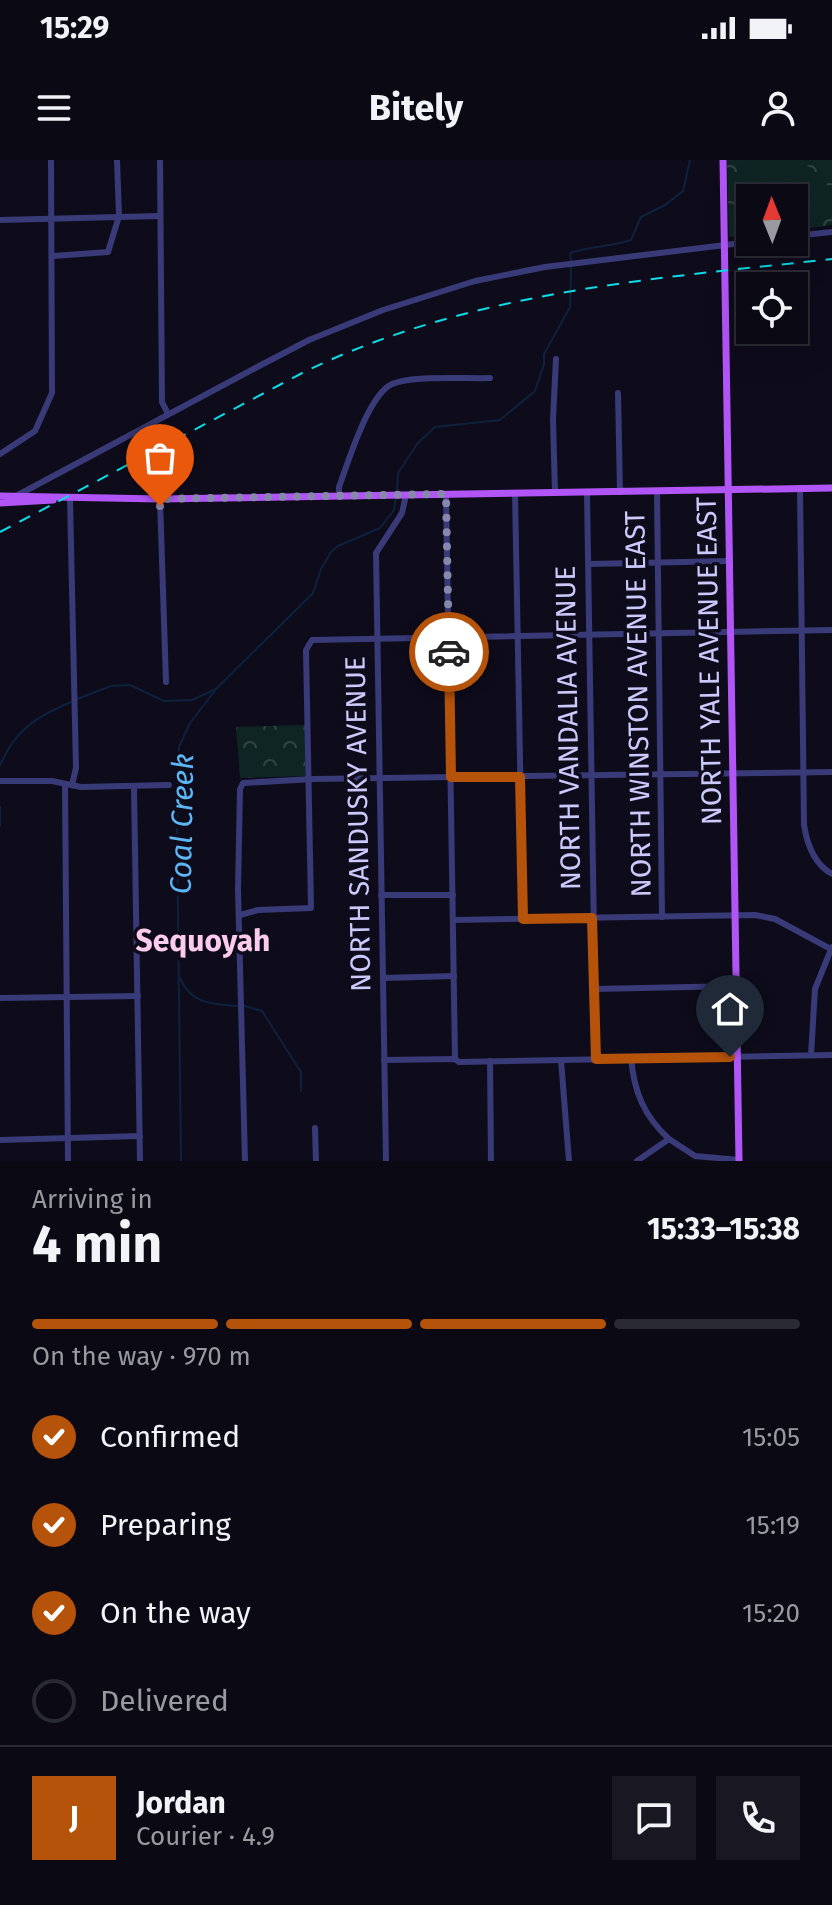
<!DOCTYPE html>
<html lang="en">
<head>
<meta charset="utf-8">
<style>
	:root { --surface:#0a0914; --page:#181722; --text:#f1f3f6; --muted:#999aa0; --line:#2a2a34; --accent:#b45309 }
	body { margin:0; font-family:"Fira Sans",sans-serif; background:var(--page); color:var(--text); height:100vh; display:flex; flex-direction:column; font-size:30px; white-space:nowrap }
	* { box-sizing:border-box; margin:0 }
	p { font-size:26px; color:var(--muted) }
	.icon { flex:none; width:44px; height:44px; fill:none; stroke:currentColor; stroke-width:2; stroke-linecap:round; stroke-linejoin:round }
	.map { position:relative; height:1001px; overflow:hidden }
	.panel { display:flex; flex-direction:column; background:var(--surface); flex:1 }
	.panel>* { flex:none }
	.needle { width:52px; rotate:359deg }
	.tools { position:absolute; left:736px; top:24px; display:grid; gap:16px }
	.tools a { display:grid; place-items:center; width:72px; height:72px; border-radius:0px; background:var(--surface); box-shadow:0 8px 32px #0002,0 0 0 2px var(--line); font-size:40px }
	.pin { position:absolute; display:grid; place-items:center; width:68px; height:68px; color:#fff; margin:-82px -34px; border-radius:50% 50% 50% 0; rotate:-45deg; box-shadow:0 0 8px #0007 }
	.pin .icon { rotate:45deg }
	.courier { position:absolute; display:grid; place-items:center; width:80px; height:80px; margin:-40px; border:6px solid #b45309; border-radius:50%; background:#fff; color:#222; box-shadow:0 2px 10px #0007 }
	.overview em { font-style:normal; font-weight:700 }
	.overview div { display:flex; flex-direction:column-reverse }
	.overview { display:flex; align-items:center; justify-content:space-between; height:136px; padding:0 32px }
	h1 { font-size:52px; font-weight:700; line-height:60px }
	.bar { display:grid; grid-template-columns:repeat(4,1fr); gap:12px 8px; align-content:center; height:96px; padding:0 32px }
	.bar i { height:10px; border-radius:6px; background:var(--line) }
	.bar .selected { background:var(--accent) }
	.bar p { grid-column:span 4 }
	.line { display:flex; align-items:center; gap:20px; padding:0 32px; border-top:2px solid var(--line) }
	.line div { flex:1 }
	.round { display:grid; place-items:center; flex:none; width:84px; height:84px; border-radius:0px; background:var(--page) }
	ol { padding:0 32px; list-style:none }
	li { display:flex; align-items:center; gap:24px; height:88px }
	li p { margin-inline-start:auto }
	li .icon { padding:8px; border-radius:50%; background:var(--accent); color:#fff; stroke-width:4 }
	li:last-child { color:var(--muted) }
	li i { width:44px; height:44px; border:4px solid var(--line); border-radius:50% }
	.status { display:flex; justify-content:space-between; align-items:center; height:56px; padding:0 40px; background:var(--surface); direction:ltr }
	.status svg { height:22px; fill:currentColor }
	header { display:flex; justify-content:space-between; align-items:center; height:104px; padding:0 32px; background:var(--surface); font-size:36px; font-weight:700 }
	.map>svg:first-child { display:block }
	.park { fill:url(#park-crowns) }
	.pitch { fill:#0f2523 }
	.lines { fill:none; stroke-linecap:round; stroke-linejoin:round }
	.stream { stroke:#0d223e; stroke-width:2 }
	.minor { stroke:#393a78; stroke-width:6 }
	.major { stroke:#b255f7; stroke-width:7 }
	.rail { stroke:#0bdce7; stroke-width:2; stroke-dasharray:12 10; stroke-linecap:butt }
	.done { stroke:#8a87ae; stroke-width:8; stroke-dasharray:0 14.4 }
	.route { stroke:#b45309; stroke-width:10 }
	.labels { text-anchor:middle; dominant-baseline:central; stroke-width:7; stroke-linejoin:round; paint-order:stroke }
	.street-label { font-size:28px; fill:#ccc9fd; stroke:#0e0c1b }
	.water-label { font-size:30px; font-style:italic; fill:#5cb7f7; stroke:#0e0c1b }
	.neighbourhood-label { font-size:30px; font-weight:bold; fill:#fdcbed; stroke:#0e0c1b }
</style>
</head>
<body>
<div class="status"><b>15:29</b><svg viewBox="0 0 49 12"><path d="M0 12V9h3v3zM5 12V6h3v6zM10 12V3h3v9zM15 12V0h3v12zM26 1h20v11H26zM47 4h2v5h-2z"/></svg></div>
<header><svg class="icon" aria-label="menu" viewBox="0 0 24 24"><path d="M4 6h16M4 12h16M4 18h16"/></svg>Bitely<svg class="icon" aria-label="person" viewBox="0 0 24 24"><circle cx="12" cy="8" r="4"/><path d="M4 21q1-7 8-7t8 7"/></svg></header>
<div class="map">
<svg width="832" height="1001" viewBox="0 0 832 1001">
	<defs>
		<pattern id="park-crowns" width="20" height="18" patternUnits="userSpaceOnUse" patternTransform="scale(2)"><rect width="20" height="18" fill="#0f2523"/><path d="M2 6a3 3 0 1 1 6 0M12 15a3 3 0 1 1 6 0" fill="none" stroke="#314344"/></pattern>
	</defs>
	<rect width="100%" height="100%" fill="#0e0c1b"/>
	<g class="park">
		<path d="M727 0H832V65L794 70V38H750V75L729 77Z"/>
		<path d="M305 565V616L240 618 236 567Z"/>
	</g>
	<g class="pitch">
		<path d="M755 0H800V4L768 32 756 12Z"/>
		<path d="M804 6H808L832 30V44C820 52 808 54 794 51V38H773L769 34Z"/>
	</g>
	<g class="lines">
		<g class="stream">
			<path d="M571 100 570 93C590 86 610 87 631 80L641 57 665 45 683 31 690 0"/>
			<path d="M397 331 398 313 417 284 435 267 500 260 535 231 544 204V194L570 147 571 107"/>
			<path d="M77 539 111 526 130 525 164 541 192 540 214 530"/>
			<path d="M0 605C16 569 36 557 71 542"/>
			<path d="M0 647V666"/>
			<path d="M180 818C191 844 212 844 237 846"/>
			<path d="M244 846 262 851 301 912V931"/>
			<path d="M181 1001 177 668 179 587 190 563 216 529 313 433 321 409 331 392 338 386 380 368 394 350 396 338"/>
		</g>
		<g class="minor">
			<path d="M160 0 162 242 168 254"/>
			<path d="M0 60 160 56"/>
			<path d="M794 76 832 72"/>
			<path d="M53 96 108 92 119 56 117 0"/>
			<path d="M618 233 620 332"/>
			<path d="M0 294 35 271 52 233 51 0"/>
			<path d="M800 328 804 665C807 684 814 704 832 714"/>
			<path d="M657 331 662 757"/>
			<path d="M515 333 523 759"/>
			<path d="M555 333 553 259 556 199"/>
			<path d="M587 333 596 899"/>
			<path d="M446 334 455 899"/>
			<path d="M16 336 261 205 309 180 383 150 475 121 545 107 750 82"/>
			<path d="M339 337V327C348 303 368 235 392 224 412 215 466 219 490 218"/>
			<path d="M70 339 76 608 72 625"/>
			<path d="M160 339 166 522"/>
			<path d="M589 404 730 401"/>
			<path d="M0 621H52L81 627 169 625"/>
			<path d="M65 624 68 1001"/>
			<path d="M134 627 140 1001"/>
			<path d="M381 735H453"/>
			<path d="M240 755 258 750 311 748 306 490 312 480 832 470"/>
			<path d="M453 760 755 755 775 759 831 789"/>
			<path d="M383 818 454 816"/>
			<path d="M594 829 737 826"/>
			<path d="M0 838 138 836"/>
			<path d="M811 895 815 829 832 787"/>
			<path d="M631 898C634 932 644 956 669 979"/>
			<path d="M384 900 455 899 459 902 832 895"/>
			<path d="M561 900 569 1001"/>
			<path d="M490 901 491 1001"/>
			<path d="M315 968 316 1001"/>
			<path d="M0 980 140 976"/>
			<path d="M245 1001 238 729 240 629 243 623 313 619 832 612"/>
			<path d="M386 1001 376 393 402 353 406 335"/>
			<path d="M637 1001 669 979 695 996 739 1000"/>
		</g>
		<g class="major">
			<path d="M723 0 739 1001"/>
			<path d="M0 336 160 339 832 328"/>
			<path d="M0 343 53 340"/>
		</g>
		<path class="rail" d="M0 372 306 211C473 131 651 119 832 99"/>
	</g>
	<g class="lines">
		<path class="done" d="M160 346V339L446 334 449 492"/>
		<path class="route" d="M449 492 451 617H520L523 759 592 758 596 899 730 897"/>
	</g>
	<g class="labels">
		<g class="street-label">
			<text transform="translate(709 501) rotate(-91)">NORTH YALE AVENUE EAST</text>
			<text transform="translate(638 544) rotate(-91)">NORTH WINSTON AVENUE EAST</text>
			<text transform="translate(568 568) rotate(-91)">NORTH VANDALIA AVENUE</text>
			<text transform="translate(358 664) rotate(-91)">NORTH SANDUSKY AVENUE</text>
		</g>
		<g class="water-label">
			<text transform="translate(182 664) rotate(-89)">Coal Creek</text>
		</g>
		<g class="neighbourhood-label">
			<text x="203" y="781">Sequoyah</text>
		</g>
	</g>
</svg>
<div class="tools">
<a><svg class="needle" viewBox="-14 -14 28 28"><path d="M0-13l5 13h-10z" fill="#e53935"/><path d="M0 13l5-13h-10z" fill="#999aa0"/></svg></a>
<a><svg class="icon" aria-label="locate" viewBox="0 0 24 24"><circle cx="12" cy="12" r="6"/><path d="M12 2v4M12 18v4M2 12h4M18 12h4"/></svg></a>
</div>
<div class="pin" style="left:160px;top:346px;background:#ea580c"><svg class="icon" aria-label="bag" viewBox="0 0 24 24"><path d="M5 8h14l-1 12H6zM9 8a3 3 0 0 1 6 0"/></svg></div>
<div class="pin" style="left:730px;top:897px;background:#1f2937"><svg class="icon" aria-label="home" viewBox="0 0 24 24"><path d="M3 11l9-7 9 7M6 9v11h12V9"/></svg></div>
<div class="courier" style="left:449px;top:492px"><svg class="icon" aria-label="car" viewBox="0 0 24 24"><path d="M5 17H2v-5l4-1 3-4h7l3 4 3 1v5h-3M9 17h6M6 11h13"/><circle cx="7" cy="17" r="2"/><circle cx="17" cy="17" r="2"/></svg></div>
</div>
<section class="panel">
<div class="overview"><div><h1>4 min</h1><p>Arriving in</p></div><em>15:33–15:38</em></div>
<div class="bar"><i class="selected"></i><i class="selected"></i><i class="selected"></i><i></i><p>On the way · 970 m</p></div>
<ol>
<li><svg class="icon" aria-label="check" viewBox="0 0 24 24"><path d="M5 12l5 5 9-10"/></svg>Confirmed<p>15:05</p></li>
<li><svg class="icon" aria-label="check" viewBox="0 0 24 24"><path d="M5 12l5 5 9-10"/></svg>Preparing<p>15:19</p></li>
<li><svg class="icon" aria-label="check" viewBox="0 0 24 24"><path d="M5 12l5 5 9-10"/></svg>On the way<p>15:20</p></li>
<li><i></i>Delivered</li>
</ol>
<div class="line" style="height:144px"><b class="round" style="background:var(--accent);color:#fff">J</b><div><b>Jordan</b><p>Courier · 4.9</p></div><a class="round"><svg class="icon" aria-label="chat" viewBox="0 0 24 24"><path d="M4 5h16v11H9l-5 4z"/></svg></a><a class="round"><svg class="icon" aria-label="phone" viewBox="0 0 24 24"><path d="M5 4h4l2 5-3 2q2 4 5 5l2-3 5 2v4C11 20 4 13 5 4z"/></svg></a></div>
</section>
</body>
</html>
